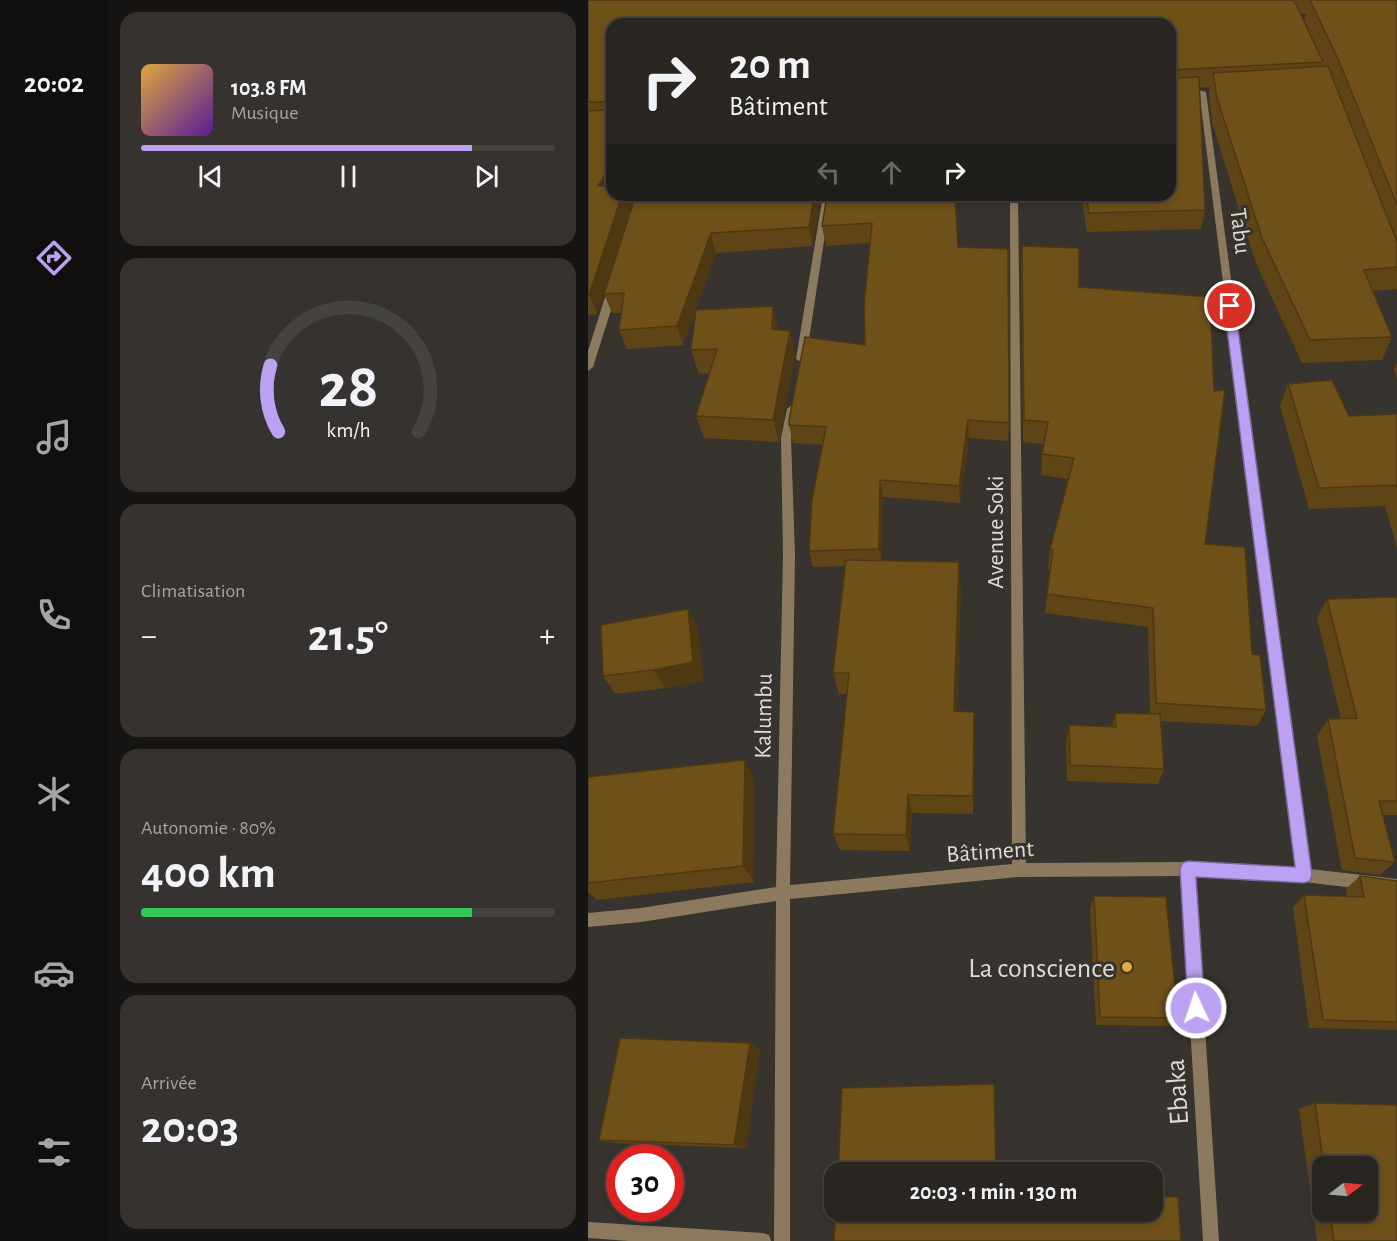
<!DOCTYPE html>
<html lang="fr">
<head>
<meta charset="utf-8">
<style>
  body { margin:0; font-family:"Alegreya Sans",sans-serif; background:#35322f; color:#f1f3f6; height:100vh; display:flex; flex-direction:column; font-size:22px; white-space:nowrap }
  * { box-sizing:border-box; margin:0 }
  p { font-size:20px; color:#a5a5a5 }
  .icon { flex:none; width:33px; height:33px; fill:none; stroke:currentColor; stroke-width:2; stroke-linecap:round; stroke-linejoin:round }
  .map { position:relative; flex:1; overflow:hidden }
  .sheet { display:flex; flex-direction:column; gap:12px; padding:12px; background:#171513; width:480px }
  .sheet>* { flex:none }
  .hud { position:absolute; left:18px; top:18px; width:570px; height:183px; border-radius:18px; box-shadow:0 3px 9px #0003,0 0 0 2px #454340; background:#292622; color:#f1f3f6; overflow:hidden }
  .needle { width:39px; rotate:74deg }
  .fabs { position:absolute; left:724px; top:1156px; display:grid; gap:12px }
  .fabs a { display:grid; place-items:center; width:66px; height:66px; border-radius:12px; background:#292622; box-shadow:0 3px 9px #0003,0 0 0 2px #454340; font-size:30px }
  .speed { position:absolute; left:18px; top:1144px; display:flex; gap:12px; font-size:30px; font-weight:700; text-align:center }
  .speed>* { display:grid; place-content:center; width:78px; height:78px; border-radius:50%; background:#292622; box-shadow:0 3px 9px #0003,0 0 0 2px #454340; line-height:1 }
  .speed .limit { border:9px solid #d22; background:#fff; color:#111 }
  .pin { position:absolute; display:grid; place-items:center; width:51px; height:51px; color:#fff; margin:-26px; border:3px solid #fff; border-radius:50%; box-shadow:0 2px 6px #0007 }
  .me { position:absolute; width:66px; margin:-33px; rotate:357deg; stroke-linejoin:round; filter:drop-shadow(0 0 4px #0008) }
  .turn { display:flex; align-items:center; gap:21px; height:126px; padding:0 24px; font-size:27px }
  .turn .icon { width:78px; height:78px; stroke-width:2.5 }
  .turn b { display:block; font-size:42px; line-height:51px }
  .lanes { display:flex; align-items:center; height:57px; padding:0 24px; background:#0003; justify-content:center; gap:30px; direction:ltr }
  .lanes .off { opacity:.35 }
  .big { font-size:45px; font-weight:700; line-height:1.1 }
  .sheet .card { flex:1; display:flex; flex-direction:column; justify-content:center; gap:9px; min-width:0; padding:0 21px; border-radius:18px; background:#35322f }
  .sheet .dial { align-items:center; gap:0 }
  .dial svg { height:156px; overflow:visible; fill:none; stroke:#454340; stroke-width:7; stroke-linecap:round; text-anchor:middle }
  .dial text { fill:#f1f3f6; stroke:none }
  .song { display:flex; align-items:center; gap:18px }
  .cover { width:72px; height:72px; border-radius:9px; background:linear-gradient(135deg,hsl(40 70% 55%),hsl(270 70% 35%)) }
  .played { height:6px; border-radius:3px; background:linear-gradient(90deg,#bca0f2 80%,#454340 80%) }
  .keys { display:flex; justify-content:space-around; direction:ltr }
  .heat { display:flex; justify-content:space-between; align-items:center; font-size:33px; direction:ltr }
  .charge { height:9px; border-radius:4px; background:linear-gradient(90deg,#34c759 80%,#454340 0) }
  .trip { position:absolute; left:236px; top:1162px; width:339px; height:60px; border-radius:18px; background:#292622; box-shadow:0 3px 9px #0003,0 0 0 2px #454340; font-weight:700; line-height:60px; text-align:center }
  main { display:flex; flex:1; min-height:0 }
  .tab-bar { display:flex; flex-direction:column; width:108px; justify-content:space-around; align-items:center; background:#100f0e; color:#a5a5a5 }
  .tab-bar .icon { width:42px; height:42px }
  .tab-bar .selected { color:#bca0f2 }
  .tab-bar b { font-size:27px; color:#f1f3f6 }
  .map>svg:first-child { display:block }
</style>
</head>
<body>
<main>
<nav class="tab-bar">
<b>20:02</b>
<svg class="icon selected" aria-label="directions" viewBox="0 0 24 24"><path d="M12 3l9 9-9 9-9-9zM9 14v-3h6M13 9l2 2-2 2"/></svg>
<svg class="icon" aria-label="music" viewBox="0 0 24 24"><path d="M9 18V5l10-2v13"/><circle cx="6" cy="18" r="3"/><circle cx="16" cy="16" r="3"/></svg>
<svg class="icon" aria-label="phone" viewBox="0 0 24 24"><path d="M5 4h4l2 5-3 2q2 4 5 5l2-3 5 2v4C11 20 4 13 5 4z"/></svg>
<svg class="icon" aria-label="climate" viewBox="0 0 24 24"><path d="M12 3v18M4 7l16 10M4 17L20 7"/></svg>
<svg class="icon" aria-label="car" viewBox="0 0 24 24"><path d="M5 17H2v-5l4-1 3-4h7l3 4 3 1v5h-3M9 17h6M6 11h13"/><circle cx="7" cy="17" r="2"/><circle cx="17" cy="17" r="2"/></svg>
<svg class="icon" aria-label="filters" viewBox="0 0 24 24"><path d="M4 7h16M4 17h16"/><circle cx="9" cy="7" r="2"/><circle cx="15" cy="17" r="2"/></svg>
</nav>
<section class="sheet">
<div class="card">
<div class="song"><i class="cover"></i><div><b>103.8 FM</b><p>Musique</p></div></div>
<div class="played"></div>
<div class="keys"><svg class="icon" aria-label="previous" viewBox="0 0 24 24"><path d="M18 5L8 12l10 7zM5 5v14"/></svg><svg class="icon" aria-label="pause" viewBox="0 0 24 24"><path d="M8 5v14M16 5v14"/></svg><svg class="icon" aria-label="next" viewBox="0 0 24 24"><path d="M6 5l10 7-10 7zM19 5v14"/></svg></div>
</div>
<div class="card dial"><svg viewBox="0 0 100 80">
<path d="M14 69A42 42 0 1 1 86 69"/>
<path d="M14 69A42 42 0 0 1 10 35" stroke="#bca0f2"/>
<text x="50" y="56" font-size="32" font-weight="700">28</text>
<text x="50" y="72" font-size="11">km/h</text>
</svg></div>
<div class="card"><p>Climatisation</p>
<div class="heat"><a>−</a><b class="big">21.5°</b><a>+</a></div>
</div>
<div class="card"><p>Autonomie · 80%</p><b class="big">400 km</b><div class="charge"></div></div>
<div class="card"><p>Arrivée</p><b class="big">20:03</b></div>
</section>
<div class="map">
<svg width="809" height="1241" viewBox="0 0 809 1241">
  <rect width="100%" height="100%" fill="#37332e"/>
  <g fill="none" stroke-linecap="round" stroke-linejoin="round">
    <path fill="#8c7a5e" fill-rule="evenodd" d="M 0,1222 L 175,1233 L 181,1235 L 183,1241 L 41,1241 L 0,1238 Z"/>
    <path fill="#8c7a5e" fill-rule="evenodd" d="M 611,90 L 618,92 L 722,869 L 809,879 L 809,893 L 716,882 L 607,876 L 631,1241 L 615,1241 L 593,876 L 431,877 L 202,899 L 202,1241 L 186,1241 L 188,901 L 53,922 L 0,927 L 0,913 L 53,908 L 188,887 L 195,555 L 193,438 L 199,409 L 204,405 L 209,409 L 203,438 L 207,555 L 202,885 L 424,864 L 422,195 L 430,195 L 438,863 L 600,862 L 708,868 Z
      M 235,195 L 243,195 L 218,359 L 213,362 L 208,359 Z
      M 25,285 L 30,288 L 5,367 L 0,371 L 0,351 L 20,288 Z"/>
  </g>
  <path fill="#5f4516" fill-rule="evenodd" d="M 0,0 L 809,0 L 809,289 L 784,291 L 804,337 L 794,360 L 714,363 L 667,261 L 624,122 L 621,96 L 622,87 L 611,88 L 617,210 L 613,229 L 499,232 L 493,195 L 582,195 L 582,24 L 24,24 L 9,314 L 0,315 ZM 713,14 L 718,14 L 716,21 Z
    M 48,195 L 233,195 L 224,246 L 128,253 L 95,345 L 39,349 L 31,330 L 33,313 L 24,313 L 16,294 Z
    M 239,195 L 370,247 L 421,423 L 420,441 L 381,438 L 372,503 L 295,497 L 294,561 L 373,586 L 369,711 L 387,732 L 385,814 L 324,813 L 322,851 L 252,850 L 245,834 L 259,694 L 251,694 L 245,673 L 257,566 L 225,567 L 221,551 L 235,445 L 205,443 L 201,425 L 277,345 L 282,243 L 238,246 L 234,226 Z
    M 434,246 L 491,287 L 617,544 L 664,654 L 678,710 L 669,726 L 573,721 L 576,769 L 570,784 L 479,781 L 478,742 L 481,725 L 524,727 L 527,713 L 562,714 L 560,627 L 457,613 L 462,570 L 460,569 L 462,549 L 480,479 L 453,475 L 454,454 L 456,444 L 435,442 L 433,269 Z
    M 191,330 L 207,354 L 191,442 L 116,438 L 108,416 L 121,373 L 111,374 L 103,350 Z
    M 809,363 L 809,379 L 806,369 Z
    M 700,384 L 761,416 L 809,414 L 809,548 L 797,506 L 721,509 L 692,406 Z
    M 809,597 L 809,815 L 795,815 L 807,862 L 792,875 L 754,870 L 729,736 L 740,719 L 753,719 L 729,618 L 739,599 Z
    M 100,609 L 110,629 L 115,681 L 77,688 L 28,694 L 15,676 Z
    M 0,777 L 167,780 L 166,882 L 9,900 L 0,892 Z
    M 772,876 L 809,881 L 809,1030 L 721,1028 L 705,907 L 716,895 L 759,896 L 758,889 Z
    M 506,896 L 590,1018 L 582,1026 L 508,1025 L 502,909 Z
    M 162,1043 L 172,1050 L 158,1148 L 28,1143 L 11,1140 Z
    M 727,1103 L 809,1105 L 809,1241 L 729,1241 L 711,1109 ZM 735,1167 L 780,1167 L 780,1212 L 735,1212 Z"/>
  <path fill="#4e3812" d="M 24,163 L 24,195 L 10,186 Z
    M 34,195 L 41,195 L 45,204 L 9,314 L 1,295 Z
    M 226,195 L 233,195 L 224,246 L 221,227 Z
    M 123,233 L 128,253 L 95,345 L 89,326 Z
    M 185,306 L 191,330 L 184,329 Z
    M 202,331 L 207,354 L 191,442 L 185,420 Z
    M 380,420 L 381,438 L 372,503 L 371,486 Z
    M 292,480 L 295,497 L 294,565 L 291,549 Z
    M 371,562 L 373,586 L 368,731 L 366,711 Z
    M 100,609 L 110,629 L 115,681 L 77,688 L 65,670 Z
    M 386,712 L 387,732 L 385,814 L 385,796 Z
    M 157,760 L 167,780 L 166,882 L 155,866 Z
    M 320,795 L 324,813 L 322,851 L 318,835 Z
    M 162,1043 L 172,1050 L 158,1148 L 146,1145 Z"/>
  <path fill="#6f5019" stroke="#4e3812" stroke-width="1.5" d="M 0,0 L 705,0 L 707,2 L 735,62 L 583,70 L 585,78 L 611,77 L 617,210 L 501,213 L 498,195 L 582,195 L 582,24 L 24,24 L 24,163 L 10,186 L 24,186 L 24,195 L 34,195 L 1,295 L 0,295 L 0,111 L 17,110 L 19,102 L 0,102 Z
    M 722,0 L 809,0 L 809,205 L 751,61 Z
    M 740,66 L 809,242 L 809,267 L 776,270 L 804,337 L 722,340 L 674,238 L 629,98 L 625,73 Z
    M 48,195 L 226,195 L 221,227 L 123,233 L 89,326 L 31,330 L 36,293 L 16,294 Z
    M 239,195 L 367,195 L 370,247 L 420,249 L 421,423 L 380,420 L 371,486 L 292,480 L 291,549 L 221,551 L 224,500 L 238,427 L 201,425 L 201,420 L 217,337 L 277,345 L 276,305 L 284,223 L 234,226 Z
    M 434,246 L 491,248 L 491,287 L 622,297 L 626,391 L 637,390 L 617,544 L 657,547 L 664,654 L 672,655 L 678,710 L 568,703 L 565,608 L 459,594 L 465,550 L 462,549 L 486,458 L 454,454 L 460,422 L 436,420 Z
    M 185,306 L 184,329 L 202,331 L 185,420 L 108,416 L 129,349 L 103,350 L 108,310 Z
    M 744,380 L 761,416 L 809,414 L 809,488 L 808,485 L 731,488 L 700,384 Z
    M 258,560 L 371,562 L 366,711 L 386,712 L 385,796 L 320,795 L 318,835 L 245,834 L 261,673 L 245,673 Z
    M 809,597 L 809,801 L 791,801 L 807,862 L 767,858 L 740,719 L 769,718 L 739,599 Z
    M 100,609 L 105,662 L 65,670 L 15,676 L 13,625 Z
    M 527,713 L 572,714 L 576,769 L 482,765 L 481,725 L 528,727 Z
    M 157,760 L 155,866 L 0,883 L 0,777 Z
    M 772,876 L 809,881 L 809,1022 L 735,1020 L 716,895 L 776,897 Z
    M 506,896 L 578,897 L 590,1018 L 512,1017 Z
    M 32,1038 L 162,1043 L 146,1145 L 11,1140 Z
    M 406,1084 L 408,1173 L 250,1173 L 254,1088 Z
    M 727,1103 L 809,1105 L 809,1241 L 746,1241 L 742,1212 L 780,1212 L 780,1167 L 736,1167 Z
    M 564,1196 L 590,1197 L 593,1241 L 246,1241 L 248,1212 L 564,1212 Z"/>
  <path fill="#bca0f2" stroke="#7a689d" stroke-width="1.5" d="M 642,302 L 647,306 L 724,875 L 722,881 L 716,883 L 608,877 L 617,1008 L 614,1015 L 608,1017 L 602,1015 L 600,1008 L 592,869 L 594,863 L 600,861 L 707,867 L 636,306 Z"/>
  <circle fill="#e9aa38" stroke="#37332e" stroke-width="2" cx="539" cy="967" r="6"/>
  <g text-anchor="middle" stroke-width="6" stroke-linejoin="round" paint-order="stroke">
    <g font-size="24" fill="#dedcd8" stroke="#37332e">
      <text transform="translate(653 231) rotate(83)" y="8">Tabu</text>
      <text transform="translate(407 532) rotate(-90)" y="8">Avenue Soki</text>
      <text transform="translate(175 716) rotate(-89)" y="8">Kalumbu</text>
      <text transform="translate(402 851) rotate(-4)" y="8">Bâtiment</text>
    </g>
    <g font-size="28" fill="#dedcd8" stroke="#37332e" text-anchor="end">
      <text x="527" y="977">La conscience</text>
    </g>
    <g font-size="28" fill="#dedcd8" stroke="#37332e">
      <text transform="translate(588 1092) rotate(-94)" y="10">Ebaka</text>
    </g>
  </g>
</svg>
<div class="fabs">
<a><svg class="needle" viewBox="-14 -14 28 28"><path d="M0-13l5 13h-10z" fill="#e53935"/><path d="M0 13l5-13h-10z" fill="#a5a5a5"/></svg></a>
</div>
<div class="speed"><div class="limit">30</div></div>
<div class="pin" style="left:642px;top:306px;background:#d93025"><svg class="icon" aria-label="arrive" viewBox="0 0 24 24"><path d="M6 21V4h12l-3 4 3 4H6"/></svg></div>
<svg class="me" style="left:608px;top:1008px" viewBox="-20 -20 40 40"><circle r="17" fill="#bca0f2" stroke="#fff" stroke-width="3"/><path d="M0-11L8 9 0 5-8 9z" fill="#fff"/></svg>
<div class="trip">20:03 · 1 min · 130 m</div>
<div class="hud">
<div class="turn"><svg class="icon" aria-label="right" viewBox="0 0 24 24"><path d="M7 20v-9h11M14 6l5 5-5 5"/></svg><div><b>20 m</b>Bâtiment</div></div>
<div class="lanes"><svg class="icon off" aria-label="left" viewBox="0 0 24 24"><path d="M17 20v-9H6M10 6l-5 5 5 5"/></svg><svg class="icon off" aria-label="ahead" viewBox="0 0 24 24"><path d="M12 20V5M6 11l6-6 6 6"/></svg><svg class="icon" aria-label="right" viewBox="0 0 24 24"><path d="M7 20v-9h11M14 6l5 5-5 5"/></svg></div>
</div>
</div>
</main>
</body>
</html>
